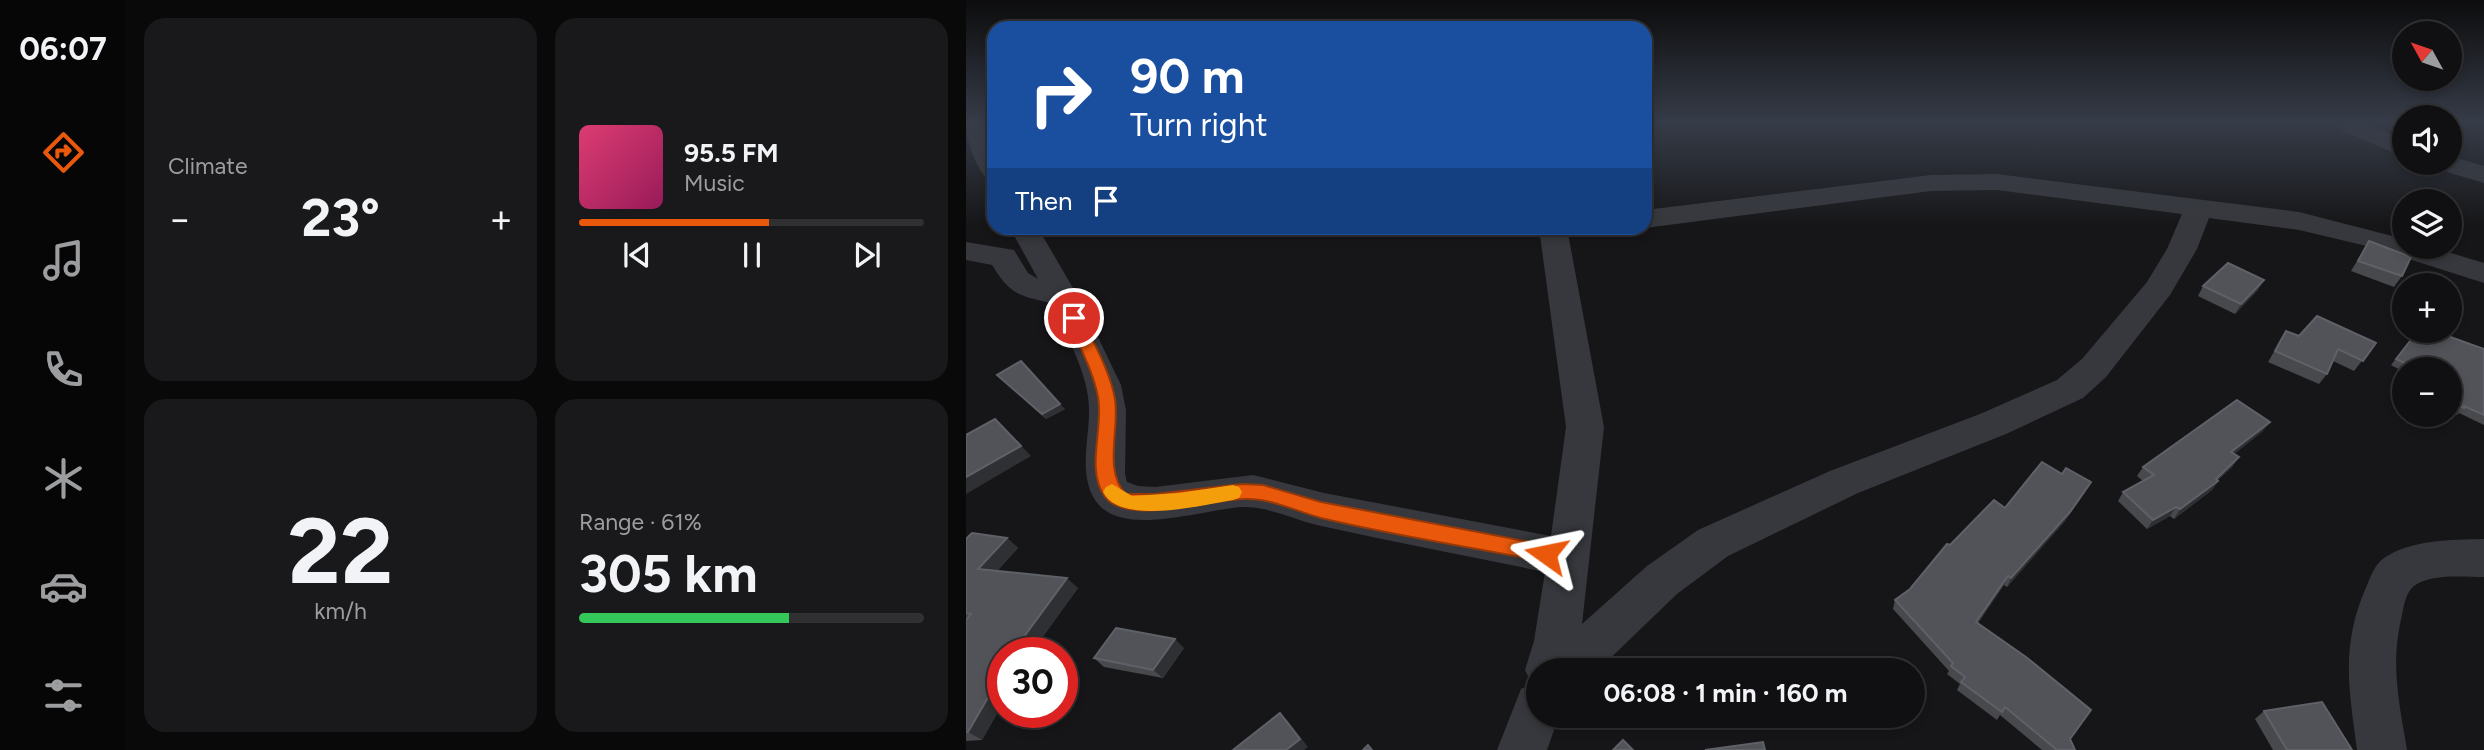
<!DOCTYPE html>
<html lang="en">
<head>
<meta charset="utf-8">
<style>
  body { margin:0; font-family:Figtree,sans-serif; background:#19191b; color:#f1f3f6; height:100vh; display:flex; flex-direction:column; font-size:26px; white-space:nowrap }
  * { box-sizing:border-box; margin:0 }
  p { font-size:23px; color:#9c9d9f }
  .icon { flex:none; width:38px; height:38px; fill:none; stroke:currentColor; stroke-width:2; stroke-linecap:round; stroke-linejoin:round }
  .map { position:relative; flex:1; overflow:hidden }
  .drawer { display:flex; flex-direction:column; gap:18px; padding:18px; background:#09090a; width:840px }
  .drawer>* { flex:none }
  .top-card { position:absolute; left:21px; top:21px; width:665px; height:214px; border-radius:21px; box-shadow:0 4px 10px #0003,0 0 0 2px #303032; background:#1a4fa0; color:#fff; overflow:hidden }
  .needle { width:46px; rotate:310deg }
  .controls { position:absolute; left:1426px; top:21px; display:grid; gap:14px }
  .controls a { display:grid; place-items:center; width:70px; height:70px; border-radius:50%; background:#101012; box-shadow:0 4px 10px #0003,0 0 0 2px #303032; font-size:35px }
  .speed { position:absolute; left:21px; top:637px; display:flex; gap:14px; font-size:35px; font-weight:700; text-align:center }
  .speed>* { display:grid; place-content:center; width:91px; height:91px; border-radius:50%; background:#101012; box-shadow:0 4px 10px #0003,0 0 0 2px #303032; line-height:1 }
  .speed .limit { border:10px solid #d22; background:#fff; color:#111 }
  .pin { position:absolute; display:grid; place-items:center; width:60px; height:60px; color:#fff; margin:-30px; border:4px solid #fff; border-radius:50%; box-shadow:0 2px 7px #0007 }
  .me { position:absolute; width:77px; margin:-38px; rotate:282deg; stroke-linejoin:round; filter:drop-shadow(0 0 5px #0008) }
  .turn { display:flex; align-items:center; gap:24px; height:147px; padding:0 28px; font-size:32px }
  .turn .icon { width:91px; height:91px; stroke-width:2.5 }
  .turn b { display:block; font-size:49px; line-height:60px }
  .then { display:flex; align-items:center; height:66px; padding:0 28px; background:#0003; gap:14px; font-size:26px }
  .big { font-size:52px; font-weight:700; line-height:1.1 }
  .drawer .card { flex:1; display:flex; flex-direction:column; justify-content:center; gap:10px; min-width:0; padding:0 24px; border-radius:21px; background:#19191b }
  .drawer .dial { align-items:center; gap:0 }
  .dial b { font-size:91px; line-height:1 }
  .song { display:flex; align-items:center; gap:21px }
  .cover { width:84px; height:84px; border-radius:10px; background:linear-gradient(135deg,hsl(340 70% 55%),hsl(330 70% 35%)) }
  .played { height:7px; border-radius:4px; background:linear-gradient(90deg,#ea580c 55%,#303032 55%) }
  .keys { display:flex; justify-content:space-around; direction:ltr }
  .heat { display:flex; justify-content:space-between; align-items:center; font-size:38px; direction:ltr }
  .charge { height:10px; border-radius:5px; background:linear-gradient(90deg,#34c759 61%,#303032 0) }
  .drawer .tiles { flex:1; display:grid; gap:18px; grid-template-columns:repeat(2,1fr) }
  .trip { position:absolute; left:560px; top:658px; width:399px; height:70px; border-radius:35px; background:#101012; box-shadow:0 4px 10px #0003,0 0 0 2px #303032; font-weight:700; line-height:70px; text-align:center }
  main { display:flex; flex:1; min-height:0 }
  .dock { display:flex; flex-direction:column; width:126px; justify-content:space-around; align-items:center; background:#060607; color:#9c9d9f }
  .dock .icon { width:49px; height:49px }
  .dock .on { color:#ea580c }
  .dock b { font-size:32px; color:#f1f3f6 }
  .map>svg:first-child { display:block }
</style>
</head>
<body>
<main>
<nav class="dock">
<b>06:07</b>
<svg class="icon on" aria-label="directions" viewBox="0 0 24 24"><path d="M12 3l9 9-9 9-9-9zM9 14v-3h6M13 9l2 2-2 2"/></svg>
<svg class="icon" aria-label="music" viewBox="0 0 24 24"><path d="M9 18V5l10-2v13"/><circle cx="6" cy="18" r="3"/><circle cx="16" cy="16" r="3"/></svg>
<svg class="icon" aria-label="phone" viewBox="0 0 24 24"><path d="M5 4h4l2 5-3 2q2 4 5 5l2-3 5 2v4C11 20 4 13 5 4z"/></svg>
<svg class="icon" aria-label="climate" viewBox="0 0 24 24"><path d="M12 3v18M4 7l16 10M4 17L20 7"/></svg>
<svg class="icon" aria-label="car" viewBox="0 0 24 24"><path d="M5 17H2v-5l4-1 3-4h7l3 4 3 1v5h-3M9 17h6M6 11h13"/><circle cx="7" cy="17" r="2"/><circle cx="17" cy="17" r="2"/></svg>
<svg class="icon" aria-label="filters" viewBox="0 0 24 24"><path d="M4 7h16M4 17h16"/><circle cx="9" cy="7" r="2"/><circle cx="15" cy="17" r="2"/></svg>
</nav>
<section class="drawer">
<div class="tiles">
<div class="card"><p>Climate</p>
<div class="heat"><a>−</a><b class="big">23°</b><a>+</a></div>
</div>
<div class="card">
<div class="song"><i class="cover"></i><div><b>95.5 FM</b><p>Music</p></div></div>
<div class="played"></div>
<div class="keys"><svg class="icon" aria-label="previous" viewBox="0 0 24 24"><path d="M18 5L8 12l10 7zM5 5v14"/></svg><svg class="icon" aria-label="pause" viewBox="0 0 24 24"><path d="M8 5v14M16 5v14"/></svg><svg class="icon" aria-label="next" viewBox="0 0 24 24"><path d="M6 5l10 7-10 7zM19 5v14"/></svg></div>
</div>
<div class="card dial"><b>22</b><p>km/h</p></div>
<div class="card"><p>Range · 61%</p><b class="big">305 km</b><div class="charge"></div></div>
</div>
</section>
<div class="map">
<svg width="1518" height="750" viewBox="0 0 1518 750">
  <rect width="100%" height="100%" fill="#161618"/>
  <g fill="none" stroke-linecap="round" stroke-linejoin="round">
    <path fill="#37383d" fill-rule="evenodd" d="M 0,121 L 16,121 L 28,144 L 28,179 L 19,177 C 7,160 0,141 0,121 Z
      M 1367,121 L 1395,121 L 1438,140 L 1438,157 L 1377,131 Z
      M 1484,156 L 1518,166 L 1518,183 L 1471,169 L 1467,163 L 1484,163 Z
      M 1031,174 L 1333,212 L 1438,239 L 1438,247 L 1465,247 L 1518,263 L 1518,283 L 1405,247 L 1333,230 L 1243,218 L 1231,249 L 1204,295 L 1140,377 L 1117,398 L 1040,434 L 892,493 L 762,556 L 711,594 L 632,670 L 572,670 L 572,716 L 593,716 L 581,750 L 531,750 L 555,689 L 566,684 L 559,670 L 568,641 L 579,572 C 506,557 433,543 360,527 C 333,522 306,507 278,507 C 241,508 162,537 133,505 C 111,480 123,441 123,412 C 124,375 100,335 84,303 C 51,295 44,294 26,265 L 0,260 L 0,242 L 48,250 L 62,273 L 72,279 L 44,228 L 72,228 L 114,300 L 155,385 L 160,410 L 159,474 L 161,482 L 172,486 L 189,487 L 287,475 L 358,493 L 585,536 L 600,427 L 573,228 L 601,228 L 638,427 L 616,624 L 681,566 L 732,530 L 864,471 L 1014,414 L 1091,380 L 1116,359 L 1181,282 L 1201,249 L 1216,214 L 1031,190 L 965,191 L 679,228 L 679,210 L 965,175 Z
      M 1518,539 L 1518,577 C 1498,577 1465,573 1448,586 C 1440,592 1438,605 1436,615 C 1424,665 1433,701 1441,750 L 1391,750 C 1383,688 1374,646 1401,585 C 1405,576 1409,564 1418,558 C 1446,539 1486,540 1518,539 Z"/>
  </g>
  <path fill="#47494d" d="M 1403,241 L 1436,276 L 1428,287 L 1385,271 Z
    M 1237,286 L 1292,290 L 1269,314 L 1232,296 Z
    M 1320,331 L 1333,336 L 1410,343 L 1388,371 L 1367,361 L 1361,374 L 1353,384 L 1302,362 Z
    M 1458,331 L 1518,349 L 1518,425 L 1493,413 L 1491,415 L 1484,412 L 1484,369 L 1438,369 L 1438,372 L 1425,365 L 1448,336 L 1453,338 Z
    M 31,375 L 99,409 L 80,419 Z
    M 1297,431 L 1268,454 L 1273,457 L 1266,467 L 1252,480 L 1252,481 L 1246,490 L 1208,519 L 1204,516 L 1181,529 L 1152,501 L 1157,492 L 1177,481 L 1171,476 L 1177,467 Z
    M 1120,491 L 1099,521 L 1041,587 L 1038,585 L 1012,623 L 1104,739 L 1109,750 L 1076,750 L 1034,715 L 1031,720 L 991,690 L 994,684 L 981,674 L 983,671 L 927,609 L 929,600 L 944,589 L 984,545 L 1039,508 Z
    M 41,538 L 52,548 L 31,571 L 112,588 L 65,653 L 37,653 L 37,703 L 16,740 L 0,741 L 0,539 Z
    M 218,648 L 197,678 L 138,667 L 128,658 Z
    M 1298,711 L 1386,750 L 1307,750 L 1289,719 Z
    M 812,716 L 843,716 L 813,720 Z"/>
  <path fill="#2f3033" d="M 1298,280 L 1292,290 L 1269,314 L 1275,304 Z
    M 94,404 L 99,409 L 80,419 L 76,414 Z
    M 29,419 L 65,456 L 0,494 L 0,477 Z
    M 1304,422 L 1297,431 L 1258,462 L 1265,452 Z
    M 1273,457 L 1266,467 L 1246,485 L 1252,481 L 1246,490 L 1208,519 L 1214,509 L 1250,479 Z
    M 1125,482 L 1120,491 L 1099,521 L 1041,587 L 1045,578 Z
    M 1210,507 L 1204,516 L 1181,529 L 1187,520 Z
    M 41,538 L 52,548 L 24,579 L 12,569 Z
    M 1042,576 L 1038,585 L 1006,630 L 1010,622 Z
    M 101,578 L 112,588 L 65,653 L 46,653 Z
    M 209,639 L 218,648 L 197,678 L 187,670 Z
    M 37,665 L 37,703 L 16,740 L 2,732 L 24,683 Z
    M 314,713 L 322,721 L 342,747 L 338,750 L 320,750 Z"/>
  <path fill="#525359" stroke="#5f6168" stroke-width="2" d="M 1403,241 L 1445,257 L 1436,276 L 1392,261 Z
    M 1262,263 L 1298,280 L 1275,304 L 1237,286 Z
    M 1351,316 L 1410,343 L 1397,361 L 1372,349 L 1361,374 L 1309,351 L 1320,331 L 1333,336 Z
    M 1459,331 L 1468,331 L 1518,349 L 1518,415 L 1498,406 L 1498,408 L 1484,403 L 1484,369 L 1452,369 L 1430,359 L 1448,336 L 1455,339 Z
    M 55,361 L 94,404 L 76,414 L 31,375 Z
    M 1271,400 L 1304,422 L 1265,452 L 1273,457 L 1250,479 L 1252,481 L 1214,509 L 1210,507 L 1187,520 L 1157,492 L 1188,475 L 1177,467 Z
    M 29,419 L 55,446 L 0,477 L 0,435 Z
    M 1076,462 L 1096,474 L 1100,468 L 1125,482 L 1104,512 L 1045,578 L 1042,576 L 1010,622 L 1060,657 L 1125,710 L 1104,739 L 1109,750 L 1091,750 L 1039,707 L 1036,712 L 995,682 L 999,677 L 985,666 L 987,663 L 929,600 L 944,589 L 981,544 L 984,545 L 1028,500 L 1039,508 Z
    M 6,533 L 41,538 L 12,569 L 101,578 L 46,653 L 37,653 L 37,665 L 24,683 L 31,682 L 2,732 L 0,732 L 0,620 L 5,614 L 0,613 L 0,539 Z
    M 150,628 L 209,639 L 187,670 L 128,658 Z
    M 874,662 L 875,670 L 811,670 Z
    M 1356,702 L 1386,750 L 1321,750 L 1298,711 Z
    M 314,713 L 334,739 L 320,750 L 267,750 Z
    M 657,740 L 667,750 L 647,750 Z
    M 797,742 L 799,750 L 739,750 Z
    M 402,745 L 406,750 L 397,750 Z"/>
  <linearGradient id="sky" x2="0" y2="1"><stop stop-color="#0c0c0d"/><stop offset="0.54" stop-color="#363c48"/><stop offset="1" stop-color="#363c48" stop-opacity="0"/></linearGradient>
  <rect width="1518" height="226" fill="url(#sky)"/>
  <path fill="#ea580c" stroke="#983908" stroke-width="2" d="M 108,313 L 116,318 C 128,344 144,371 149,399 C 154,429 137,471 160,494 L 189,494 L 276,484 L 297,485 L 355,502 L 580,545 L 586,548 L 589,554 L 586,559 L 580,562 C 505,547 429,536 355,518 C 329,511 305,498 278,499 C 245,499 161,526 139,497 C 119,469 138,428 132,397 C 127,370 112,344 101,318 Z"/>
  <path fill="#f59e0b" d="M 146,484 L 166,496 L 213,493 L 267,485 L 273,487 L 276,492 L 273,498 L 267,500 C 236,505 154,526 137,492 L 140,487 Z"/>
</svg>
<div class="controls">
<a><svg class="needle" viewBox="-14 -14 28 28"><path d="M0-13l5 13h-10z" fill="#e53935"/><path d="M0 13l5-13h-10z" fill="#9c9d9f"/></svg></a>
<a><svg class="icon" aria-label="sound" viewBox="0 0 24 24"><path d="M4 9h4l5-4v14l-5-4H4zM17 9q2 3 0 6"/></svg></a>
<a><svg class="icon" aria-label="layers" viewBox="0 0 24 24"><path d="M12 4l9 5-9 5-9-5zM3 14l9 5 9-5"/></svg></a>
<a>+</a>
<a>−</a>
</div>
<div class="speed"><div class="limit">30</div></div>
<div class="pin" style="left:108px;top:318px;background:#d93025"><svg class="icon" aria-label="arrive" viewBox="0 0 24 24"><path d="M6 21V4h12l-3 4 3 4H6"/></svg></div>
<svg class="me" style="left:580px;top:554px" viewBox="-20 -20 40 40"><path d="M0-17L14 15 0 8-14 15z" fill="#ea580c" stroke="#fff" stroke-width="4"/></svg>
<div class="trip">06:08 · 1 min · 160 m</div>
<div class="top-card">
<div class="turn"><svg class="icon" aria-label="right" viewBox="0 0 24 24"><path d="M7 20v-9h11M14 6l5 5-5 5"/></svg><div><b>90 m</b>Turn right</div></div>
<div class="then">Then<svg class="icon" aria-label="arrive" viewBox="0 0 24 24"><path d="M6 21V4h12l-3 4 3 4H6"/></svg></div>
</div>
</div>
</main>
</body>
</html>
